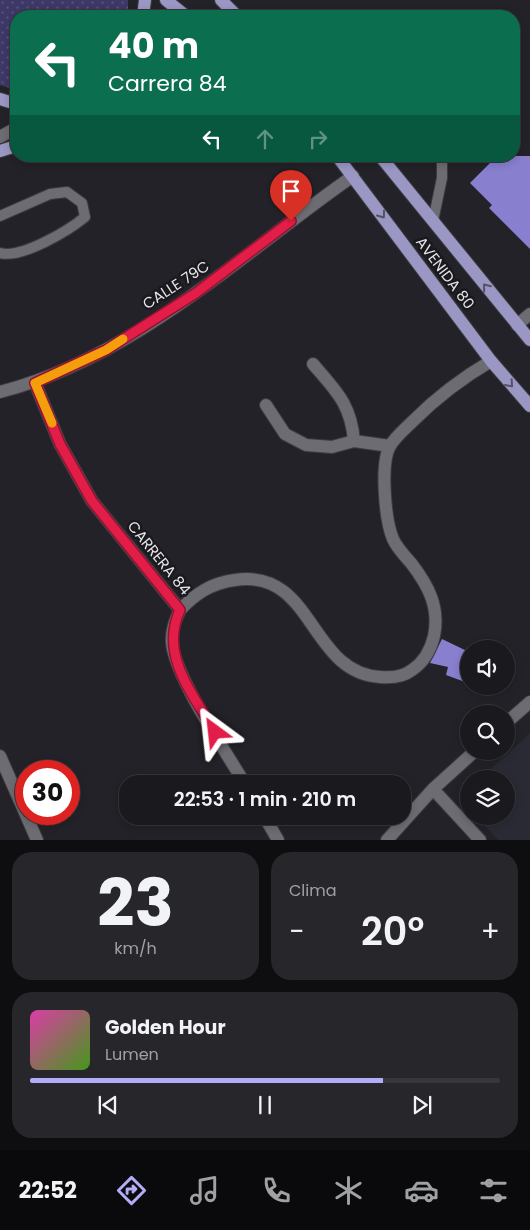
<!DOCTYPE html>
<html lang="es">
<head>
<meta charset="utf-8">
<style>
  body { margin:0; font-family:Poppins,sans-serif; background:#27272b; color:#f1f3f6; height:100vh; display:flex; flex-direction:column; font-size:19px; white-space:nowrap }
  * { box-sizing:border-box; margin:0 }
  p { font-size:16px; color:#9fa1a4 }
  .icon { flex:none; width:28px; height:28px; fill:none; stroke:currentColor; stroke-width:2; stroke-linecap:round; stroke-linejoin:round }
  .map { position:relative; height:840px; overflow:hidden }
  .side { display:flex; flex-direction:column; gap:12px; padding:12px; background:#0e0e10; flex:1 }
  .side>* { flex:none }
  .banner { position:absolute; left:10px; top:10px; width:510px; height:152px; border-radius:20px; box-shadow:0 2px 8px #0003,0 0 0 1px #38383c; background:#0b6e4f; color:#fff; overflow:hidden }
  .buttons { position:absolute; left:460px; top:640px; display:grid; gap:10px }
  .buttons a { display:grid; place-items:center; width:55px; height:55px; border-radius:50%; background:#1a1a1e; box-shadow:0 2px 8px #0003,0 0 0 1px #38383c; font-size:25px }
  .speed { position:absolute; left:15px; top:760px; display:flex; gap:10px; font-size:25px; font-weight:700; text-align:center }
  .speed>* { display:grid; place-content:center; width:65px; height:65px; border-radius:50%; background:#1a1a1e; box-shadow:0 2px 8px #0003,0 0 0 1px #38383c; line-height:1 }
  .speed .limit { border:8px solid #d22; background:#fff; color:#111 }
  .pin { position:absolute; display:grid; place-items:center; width:42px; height:42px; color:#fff; margin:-51px -21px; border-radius:50% 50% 50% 0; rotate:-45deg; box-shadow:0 0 5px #0007 }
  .pin .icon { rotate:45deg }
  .me { position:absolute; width:55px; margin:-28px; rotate:330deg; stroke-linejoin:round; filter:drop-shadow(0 0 4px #0008) }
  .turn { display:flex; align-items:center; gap:18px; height:105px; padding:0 15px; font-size:22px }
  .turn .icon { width:65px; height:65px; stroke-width:2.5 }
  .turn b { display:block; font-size:35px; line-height:42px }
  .lanes { display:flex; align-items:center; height:48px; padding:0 15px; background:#0003; justify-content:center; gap:25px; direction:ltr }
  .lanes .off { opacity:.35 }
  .big { font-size:38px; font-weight:600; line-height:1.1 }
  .side .widget { flex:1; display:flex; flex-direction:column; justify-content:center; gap:8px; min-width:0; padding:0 18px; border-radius:20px; background:#27272b }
  .side .dial { align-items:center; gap:0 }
  .dial b { font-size:65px; line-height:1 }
  .song { display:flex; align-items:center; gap:15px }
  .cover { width:60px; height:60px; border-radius:8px; background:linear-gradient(135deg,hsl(320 70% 55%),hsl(100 70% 35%)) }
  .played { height:5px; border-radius:2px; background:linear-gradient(90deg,#b3acf9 75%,#38383c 75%) }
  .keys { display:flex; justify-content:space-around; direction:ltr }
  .heat { display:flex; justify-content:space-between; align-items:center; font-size:28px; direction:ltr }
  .side .tiles { flex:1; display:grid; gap:12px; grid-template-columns:1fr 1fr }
  .widget:last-child { grid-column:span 2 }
  .trip { position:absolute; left:119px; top:775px; width:292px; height:50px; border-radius:20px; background:#1a1a1e; box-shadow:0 2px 8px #0003,0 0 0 1px #38383c; font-weight:600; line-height:50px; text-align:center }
  .dock { display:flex; height:80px; justify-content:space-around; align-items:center; background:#0a0a0c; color:#9fa1a4 }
  .dock .icon { width:35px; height:35px }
  .dock .on { color:#b3acf9 }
  .dock b { font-size:22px; color:#f1f3f6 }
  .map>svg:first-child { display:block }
</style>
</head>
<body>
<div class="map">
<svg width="530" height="840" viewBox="0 0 530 840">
  <defs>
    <pattern id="grass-dots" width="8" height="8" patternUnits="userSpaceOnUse" patternTransform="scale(1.25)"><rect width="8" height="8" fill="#3e3867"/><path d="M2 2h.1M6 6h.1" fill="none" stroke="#5a557d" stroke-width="1.8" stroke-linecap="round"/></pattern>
  </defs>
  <rect width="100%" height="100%" fill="#232228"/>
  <path fill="#2a2a35" d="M 530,733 L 530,840 L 498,840 L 476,816 L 506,816 L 506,779 L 480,779 Z"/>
  <path fill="url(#grass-dots)" d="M 0,0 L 128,0 L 128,16 L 16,16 L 16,90 L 0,85 Z"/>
  <path fill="#887fcf" d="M 497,156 L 530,156 L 530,249 L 489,208 L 492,205 L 470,183 Z
    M 442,639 L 469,652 L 469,669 L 465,682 L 446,675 L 448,667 L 430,663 Z"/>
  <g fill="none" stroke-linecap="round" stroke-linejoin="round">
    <g stroke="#3c3c40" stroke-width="12">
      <path id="service" d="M 0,216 L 50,194 L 67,192 L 82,203 L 85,217 C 68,231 21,259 0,253
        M 433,221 L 442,178 L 442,156"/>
    </g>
    <g stroke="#3c3c40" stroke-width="14">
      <path id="minor" d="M 517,325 L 530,314
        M 313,364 C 336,391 351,404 354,441
        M 35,383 L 60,444 L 92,501 L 180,610 C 175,621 171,631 172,643 C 175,677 226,752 245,784
        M 0,392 C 136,357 241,254 353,176
        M 266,405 L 285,434 L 306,445 L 332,447 L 354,441 L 390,446
        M 180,610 C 196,593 212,583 235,580 C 314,568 309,673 380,677 C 391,678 403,677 412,670 C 424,662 431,649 434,636 C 440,607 428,585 411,563 C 404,555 397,548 393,539 C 385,520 380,463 390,446 C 396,436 405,429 413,421 C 437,397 462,378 491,361
        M 506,723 L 530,702
        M 0,756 L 37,840
        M 433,789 L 480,840
        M 264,816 L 278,840
        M 387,840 L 433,789 L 475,751"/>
    </g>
    <g stroke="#3c3c40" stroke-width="14">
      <path id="tertiary" d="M 0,137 L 16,128"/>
    </g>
    <g stroke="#3c3c40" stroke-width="14">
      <path id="primary" d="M 166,0 L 186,16
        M 221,0 L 237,16
        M 143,16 L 145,0
        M 0,99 L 16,104
        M 0,151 L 16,146
        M 337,156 L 491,361 L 530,406
        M 380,156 L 530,340"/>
    </g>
    <use href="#service" stroke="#6c6c72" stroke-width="10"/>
    <use href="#minor" stroke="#6c6c72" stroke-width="12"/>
    <use href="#tertiary" stroke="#6c6c72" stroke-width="12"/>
    <use href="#primary" stroke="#9a97c4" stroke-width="12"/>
  </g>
  <defs><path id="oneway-chevron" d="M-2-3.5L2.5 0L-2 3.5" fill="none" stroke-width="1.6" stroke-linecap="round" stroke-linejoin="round" transform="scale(1.25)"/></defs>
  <g stroke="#535269">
    <use href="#oneway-chevron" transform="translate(382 215) rotate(54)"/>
    <use href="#oneway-chevron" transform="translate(486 287) rotate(-129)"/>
    <use href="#oneway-chevron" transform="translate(510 384) rotate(49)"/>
  </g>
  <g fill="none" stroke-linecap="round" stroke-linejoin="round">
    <g stroke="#92132f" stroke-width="12">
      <path id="route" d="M 215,732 C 193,694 159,655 180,610 L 92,501 L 60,444 L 35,383 L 106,350 L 196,293 L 291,221"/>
    </g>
    <use href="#route" stroke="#e11d48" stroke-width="9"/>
    <path stroke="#f59e0b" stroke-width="9" d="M 52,423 L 35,383 L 106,350 L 123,339"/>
  </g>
  <g text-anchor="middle" stroke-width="5" stroke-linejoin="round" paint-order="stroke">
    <g font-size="15" fill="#e6e6ea" stroke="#19191e">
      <text transform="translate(445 273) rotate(53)" y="5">AVENIDA 80</text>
      <text transform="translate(176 285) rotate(-33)" y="5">CALLE 79C</text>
      <text transform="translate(159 558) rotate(51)" y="5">CARRERA 84</text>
    </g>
  </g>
</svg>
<div class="buttons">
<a><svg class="icon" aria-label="sound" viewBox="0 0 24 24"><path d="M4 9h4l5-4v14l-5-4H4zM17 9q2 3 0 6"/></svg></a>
<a><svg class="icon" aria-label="search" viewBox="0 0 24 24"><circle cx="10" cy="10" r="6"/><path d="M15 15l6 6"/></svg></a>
<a><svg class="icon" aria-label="layers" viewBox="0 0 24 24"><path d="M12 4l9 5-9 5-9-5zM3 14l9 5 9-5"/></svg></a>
</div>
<div class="speed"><div class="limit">30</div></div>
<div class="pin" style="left:291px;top:221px;background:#d93025"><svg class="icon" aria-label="arrive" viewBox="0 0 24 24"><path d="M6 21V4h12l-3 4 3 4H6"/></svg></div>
<svg class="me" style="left:215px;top:732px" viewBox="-20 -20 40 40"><path d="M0-17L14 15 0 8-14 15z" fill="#e11d48" stroke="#fff" stroke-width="4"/></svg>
<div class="trip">22:53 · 1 min · 210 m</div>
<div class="banner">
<div class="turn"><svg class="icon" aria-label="left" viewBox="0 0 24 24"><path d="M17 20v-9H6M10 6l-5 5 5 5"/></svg><div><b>40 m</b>Carrera 84</div></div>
<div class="lanes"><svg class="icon" aria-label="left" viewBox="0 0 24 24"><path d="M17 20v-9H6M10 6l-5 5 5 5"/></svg><svg class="icon off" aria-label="ahead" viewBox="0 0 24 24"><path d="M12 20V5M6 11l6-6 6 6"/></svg><svg class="icon off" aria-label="right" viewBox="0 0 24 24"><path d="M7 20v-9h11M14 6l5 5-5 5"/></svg></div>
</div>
</div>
<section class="side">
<div class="tiles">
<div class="widget dial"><b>23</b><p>km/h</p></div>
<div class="widget"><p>Clima</p>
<div class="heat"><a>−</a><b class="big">20°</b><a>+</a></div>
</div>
<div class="widget">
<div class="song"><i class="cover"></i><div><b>Golden Hour</b><p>Lumen</p></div></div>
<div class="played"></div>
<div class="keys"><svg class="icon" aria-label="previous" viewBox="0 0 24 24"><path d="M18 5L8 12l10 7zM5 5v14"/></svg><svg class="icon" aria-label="pause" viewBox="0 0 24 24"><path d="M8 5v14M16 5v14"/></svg><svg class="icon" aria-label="next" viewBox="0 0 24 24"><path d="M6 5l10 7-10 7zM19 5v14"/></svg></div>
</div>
</div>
</section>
<nav class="dock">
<b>22:52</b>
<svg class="icon on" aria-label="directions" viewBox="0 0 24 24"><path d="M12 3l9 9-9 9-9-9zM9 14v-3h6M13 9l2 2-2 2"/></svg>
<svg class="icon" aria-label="music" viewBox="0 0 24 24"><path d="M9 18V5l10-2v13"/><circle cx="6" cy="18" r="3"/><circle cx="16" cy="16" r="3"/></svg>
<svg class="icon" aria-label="phone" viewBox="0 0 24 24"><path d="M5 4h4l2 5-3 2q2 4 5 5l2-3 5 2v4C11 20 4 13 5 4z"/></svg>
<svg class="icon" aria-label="climate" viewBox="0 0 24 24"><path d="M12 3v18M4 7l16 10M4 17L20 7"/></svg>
<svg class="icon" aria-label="car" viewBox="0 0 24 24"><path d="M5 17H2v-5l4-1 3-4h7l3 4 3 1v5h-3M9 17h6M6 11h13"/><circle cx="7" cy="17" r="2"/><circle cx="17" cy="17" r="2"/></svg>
<svg class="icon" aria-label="filters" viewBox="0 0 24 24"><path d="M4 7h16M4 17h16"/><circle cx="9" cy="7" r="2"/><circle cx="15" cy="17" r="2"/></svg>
</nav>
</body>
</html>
